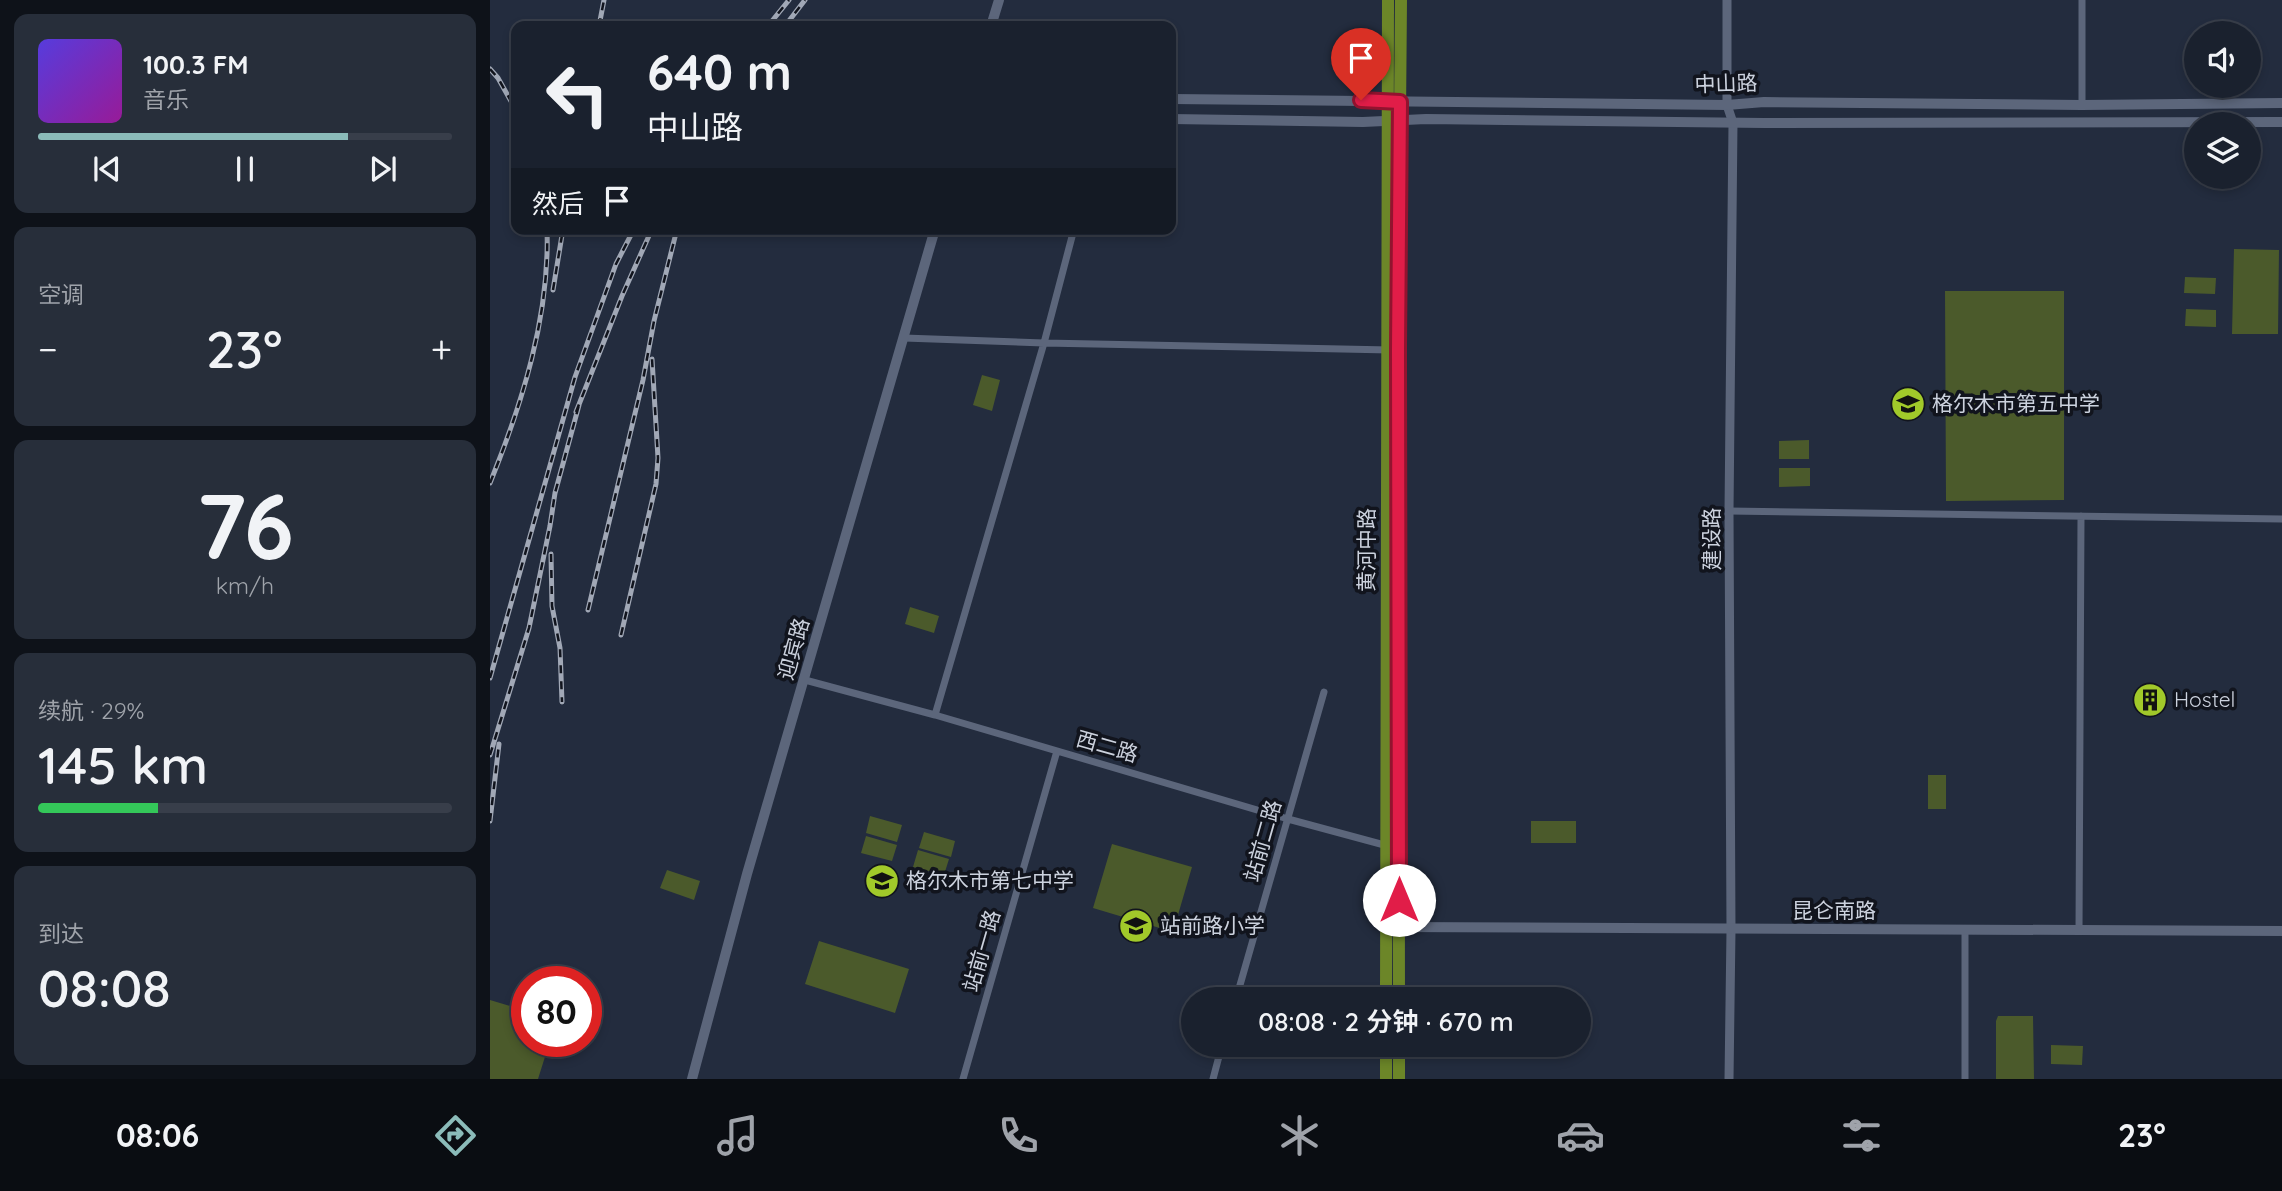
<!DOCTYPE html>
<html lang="zh">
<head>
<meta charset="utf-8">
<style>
  body { margin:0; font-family:Quicksand,"Noto Sans SC",sans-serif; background:#272e3a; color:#f1f3f6; height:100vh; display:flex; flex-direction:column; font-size:26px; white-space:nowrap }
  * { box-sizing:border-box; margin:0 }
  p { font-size:23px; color:#9fa3aa }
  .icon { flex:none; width:38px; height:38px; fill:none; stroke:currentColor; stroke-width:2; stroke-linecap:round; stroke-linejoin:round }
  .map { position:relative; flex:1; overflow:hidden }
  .sheet { display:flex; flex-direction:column; gap:14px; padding:14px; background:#0e1219; width:490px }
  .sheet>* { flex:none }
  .banner { position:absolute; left:21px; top:21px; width:665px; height:214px; border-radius:14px; box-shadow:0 4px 10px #0003,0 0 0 2px #383e4a; background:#1a212e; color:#f1f3f6; overflow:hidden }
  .tools { position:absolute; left:1694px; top:21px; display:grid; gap:14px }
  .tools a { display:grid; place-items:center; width:77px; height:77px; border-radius:50%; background:#1a212e; box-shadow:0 4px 10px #0003,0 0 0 2px #383e4a; font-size:35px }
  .speed { position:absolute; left:21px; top:966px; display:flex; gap:14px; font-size:35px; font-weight:700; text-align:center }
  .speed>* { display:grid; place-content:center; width:91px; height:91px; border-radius:50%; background:#1a212e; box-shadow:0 4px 10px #0003,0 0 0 2px #383e4a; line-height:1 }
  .speed .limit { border:10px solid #d22; background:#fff; color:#111 }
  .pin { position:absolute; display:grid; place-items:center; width:60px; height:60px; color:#fff; margin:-72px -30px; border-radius:50% 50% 50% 0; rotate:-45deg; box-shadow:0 0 7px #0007 }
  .pin .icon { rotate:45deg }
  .me { position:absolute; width:77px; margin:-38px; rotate:0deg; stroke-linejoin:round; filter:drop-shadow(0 0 5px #0008) }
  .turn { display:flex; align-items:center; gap:24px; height:147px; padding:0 21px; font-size:32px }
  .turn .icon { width:91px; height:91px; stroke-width:2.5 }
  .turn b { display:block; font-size:49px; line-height:60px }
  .then { display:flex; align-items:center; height:66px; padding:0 21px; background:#0003; gap:14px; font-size:26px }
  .big { font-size:52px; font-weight:600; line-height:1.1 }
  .sheet .card { flex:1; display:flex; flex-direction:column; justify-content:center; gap:10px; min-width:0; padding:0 24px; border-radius:14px; background:#272e3a }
  .sheet .dial { align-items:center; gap:0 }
  .dial b { font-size:91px; line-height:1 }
  .song { display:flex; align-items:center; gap:21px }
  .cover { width:84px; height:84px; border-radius:10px; background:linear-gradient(135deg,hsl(250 70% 55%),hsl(300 70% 35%)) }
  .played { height:7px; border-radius:4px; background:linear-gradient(90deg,#8bbbb9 75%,#383e4a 75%) }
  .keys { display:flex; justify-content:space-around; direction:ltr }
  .heat { display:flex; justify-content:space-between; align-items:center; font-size:38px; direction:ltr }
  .charge { height:10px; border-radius:5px; background:linear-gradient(90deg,#34c759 29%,#383e4a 0) }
  .trip { position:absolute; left:691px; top:987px; width:410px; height:70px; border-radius:35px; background:#1a212e; box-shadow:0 4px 10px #0003,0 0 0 2px #383e4a; font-weight:600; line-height:70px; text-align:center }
  .dock { display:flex; height:112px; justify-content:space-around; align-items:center; background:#0a0d12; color:#9fa3aa }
  .dock .icon { width:49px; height:49px }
  .dock .on { color:#8bbbb9 }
  .dock b { font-size:32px; color:#f1f3f6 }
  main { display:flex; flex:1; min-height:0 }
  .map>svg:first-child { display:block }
</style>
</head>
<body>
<main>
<section class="sheet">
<div class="card">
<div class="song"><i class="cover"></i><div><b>100.3 FM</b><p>音乐</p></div></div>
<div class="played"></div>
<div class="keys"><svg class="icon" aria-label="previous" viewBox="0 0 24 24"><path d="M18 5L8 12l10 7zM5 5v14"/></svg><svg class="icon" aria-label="pause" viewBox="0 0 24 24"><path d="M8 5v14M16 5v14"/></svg><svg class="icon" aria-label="next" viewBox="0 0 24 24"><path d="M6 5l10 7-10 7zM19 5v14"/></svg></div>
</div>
<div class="card"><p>空调</p>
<div class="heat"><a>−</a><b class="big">23°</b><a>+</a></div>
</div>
<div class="card dial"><b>76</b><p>km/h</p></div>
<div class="card"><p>续航 · 29%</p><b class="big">145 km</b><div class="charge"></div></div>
<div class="card"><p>到达</p><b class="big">08:08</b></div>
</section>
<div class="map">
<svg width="1792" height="1079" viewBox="0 0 1792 1079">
  <rect width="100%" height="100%" fill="#232c3e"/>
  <path fill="#4b5a2b" d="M 1744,249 L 1789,250 L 1788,334 L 1742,334 Z
    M 1695,277 L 1726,278 L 1725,294 L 1694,293 Z
    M 1455,291 L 1574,291 L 1574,500 L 1456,501 Z
    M 1696,309 L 1726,310 L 1726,327 L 1695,326 Z
    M 492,375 L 510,380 L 502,411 L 483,405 Z
    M 1319,440 L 1319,459 L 1289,459 L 1289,441 Z
    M 1289,468 L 1320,468 L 1320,486 L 1289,487 Z
    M 420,607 L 449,616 L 444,633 L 415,624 Z
    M 1438,775 L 1456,775 L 1456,809 L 1438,809 Z
    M 380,816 L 412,825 L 407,842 L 376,833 Z
    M 1041,821 L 1086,821 L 1086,843 L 1041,843 Z
    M 434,832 L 465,841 L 461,857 L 429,848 Z
    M 376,836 L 407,845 L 402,861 L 371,853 Z
    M 622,844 L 702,867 L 683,932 L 603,908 Z
    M 428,850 L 459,859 L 454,875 L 423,867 Z
    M 177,870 L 210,881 L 204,900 L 170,888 Z
    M 329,941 L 419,969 L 405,1013 L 315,984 Z
    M 0,1000 L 37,1011 L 37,1041 L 60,1041 L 48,1079 L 0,1079 Z
    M 1508,1016 L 1543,1016 L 1544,1079 L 1506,1079 L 1506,1021 Z
    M 1561,1045 L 1593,1046 L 1592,1065 L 1561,1064 Z"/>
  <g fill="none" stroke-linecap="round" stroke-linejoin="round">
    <path stroke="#5c667b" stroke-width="7" d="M 1592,105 L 1592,0
      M 414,338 L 554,343 L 900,350
      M 1239,511 L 1792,519
      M 315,680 L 445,715 L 798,819 L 898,846
      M 445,715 L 554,343 L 584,229
      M 1475,930 L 1475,1079
      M 1589,931 L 1591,516
      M 746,999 L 834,692
      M 473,1079 L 567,751
      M 723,1079 L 732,1045"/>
    <path stroke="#5c667b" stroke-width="9" d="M 1237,0 L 1237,105 L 1243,123 L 1239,511 L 1241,930 L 1239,1079"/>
    <path stroke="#5c667b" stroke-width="10" d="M 501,26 L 509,0
      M 681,99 L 1237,105 L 1274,102 L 1592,105 L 1792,103
      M 681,119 L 873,122 L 936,119 L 1274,123 L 1792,122
      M 904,927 L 1792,931
      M 202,1079 L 257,874 L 445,229"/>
    <path stroke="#6c8628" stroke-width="12" d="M 896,999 L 898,0
      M 909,999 L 908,350 L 911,0
      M 896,1079 L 896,1045
      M 909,1079 L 909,1045"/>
    <g stroke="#a1a8b6" stroke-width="5">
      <path id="rail" d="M 109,26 L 114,0
        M 278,26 L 299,0
        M 295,26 L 315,0
        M 0,69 L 8,78 L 26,110
        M 63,290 L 73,229
        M 86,412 L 132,296 L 162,229
        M 0,483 C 32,404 60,316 57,229
        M 61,554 L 62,606 L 70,648 L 72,702
        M 98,610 L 153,380 L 164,321 L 187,229
        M 131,635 L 166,484 L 168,458 L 162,359
        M 0,678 L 85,377 L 126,264 L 144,229
        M 0,755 L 39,628 L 60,526 L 65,493 L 89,405
        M 0,821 L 9,744"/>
    </g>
    <use href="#rail" stroke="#11141d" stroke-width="2.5" stroke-dasharray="8" stroke-linecap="butt"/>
  </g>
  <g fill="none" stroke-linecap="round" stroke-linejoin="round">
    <g stroke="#92132f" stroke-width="18">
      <path id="route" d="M 871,100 L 910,102 L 908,350 L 909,900"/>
    </g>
    <use href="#route" stroke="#e11d48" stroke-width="12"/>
  </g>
  <defs>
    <g id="school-disc" transform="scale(1.75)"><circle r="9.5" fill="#a1c92a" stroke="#11141d"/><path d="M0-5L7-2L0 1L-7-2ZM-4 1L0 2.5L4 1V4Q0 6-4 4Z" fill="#111"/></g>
    <g id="building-disc" transform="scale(1.75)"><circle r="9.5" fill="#a1c92a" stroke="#11141d"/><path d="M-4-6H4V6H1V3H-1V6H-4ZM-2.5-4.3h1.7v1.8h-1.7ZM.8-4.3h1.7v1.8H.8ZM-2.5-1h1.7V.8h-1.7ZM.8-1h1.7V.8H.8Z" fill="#111"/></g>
  </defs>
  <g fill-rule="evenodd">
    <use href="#school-disc" x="1418" y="404"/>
    <use href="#building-disc" x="1660" y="700"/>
    <use href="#school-disc" x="392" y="881"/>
    <use href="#school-disc" x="646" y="926"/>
  </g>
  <g text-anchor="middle" stroke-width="7" stroke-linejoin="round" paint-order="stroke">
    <g font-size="21" fill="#ccd2de" stroke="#11141d">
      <text transform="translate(1236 84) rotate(-2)" y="7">中山路</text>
      <text transform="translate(1222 539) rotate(-90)" y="7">建设路</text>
      <text transform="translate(877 550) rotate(-90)" y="7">黄河中路</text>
      <text transform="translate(304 649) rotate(-74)" y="7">迎宾路</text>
      <text transform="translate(617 747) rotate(16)" y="7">西二路</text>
      <text transform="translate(773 841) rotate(-74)" y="7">站前二路</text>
      <text x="1344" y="918">昆仑南路</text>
      <text transform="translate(492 951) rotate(-74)" y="7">站前一路</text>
    </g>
    <g font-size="21" fill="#ccd2de" stroke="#11141d" text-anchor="start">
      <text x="1442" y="411">格尔木市第五中学</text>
      <text x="1684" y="707">Hostel</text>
      <text x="416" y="888">格尔木市第七中学</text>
      <text x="670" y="933">站前路小学</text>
    </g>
  </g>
</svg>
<div class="tools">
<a><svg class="icon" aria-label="sound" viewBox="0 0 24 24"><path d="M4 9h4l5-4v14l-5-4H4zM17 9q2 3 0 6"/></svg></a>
<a><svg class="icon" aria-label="layers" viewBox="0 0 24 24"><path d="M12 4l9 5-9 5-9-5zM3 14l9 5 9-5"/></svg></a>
</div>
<div class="speed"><div class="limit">80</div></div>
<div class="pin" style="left:871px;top:100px;background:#d93025"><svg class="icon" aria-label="arrive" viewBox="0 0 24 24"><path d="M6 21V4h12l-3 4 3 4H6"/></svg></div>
<svg class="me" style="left:909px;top:900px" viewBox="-20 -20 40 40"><circle r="19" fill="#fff"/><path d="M0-13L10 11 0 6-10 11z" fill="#e11d48"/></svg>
<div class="trip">08:08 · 2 分钟 · 670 m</div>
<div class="banner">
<div class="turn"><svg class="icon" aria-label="left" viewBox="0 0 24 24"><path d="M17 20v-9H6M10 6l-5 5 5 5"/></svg><div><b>640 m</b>中山路</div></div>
<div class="then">然后<svg class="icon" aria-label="arrive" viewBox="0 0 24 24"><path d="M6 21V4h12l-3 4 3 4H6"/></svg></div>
</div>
</div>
</main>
<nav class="dock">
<b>08:06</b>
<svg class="icon on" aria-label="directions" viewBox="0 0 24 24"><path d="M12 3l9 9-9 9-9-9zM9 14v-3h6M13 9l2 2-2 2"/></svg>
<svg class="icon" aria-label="music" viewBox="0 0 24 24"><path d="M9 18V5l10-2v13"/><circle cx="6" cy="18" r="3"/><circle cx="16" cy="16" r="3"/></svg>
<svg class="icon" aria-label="phone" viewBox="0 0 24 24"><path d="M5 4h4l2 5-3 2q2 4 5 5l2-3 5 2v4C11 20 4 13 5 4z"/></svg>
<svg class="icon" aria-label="climate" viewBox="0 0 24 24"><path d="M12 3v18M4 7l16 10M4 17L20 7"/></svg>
<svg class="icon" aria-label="car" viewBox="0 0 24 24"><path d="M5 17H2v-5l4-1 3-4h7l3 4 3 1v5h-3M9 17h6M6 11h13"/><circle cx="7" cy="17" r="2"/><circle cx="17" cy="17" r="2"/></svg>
<svg class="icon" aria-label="filters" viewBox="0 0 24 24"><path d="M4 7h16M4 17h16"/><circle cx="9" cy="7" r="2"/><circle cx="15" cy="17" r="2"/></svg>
<b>23°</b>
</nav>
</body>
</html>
